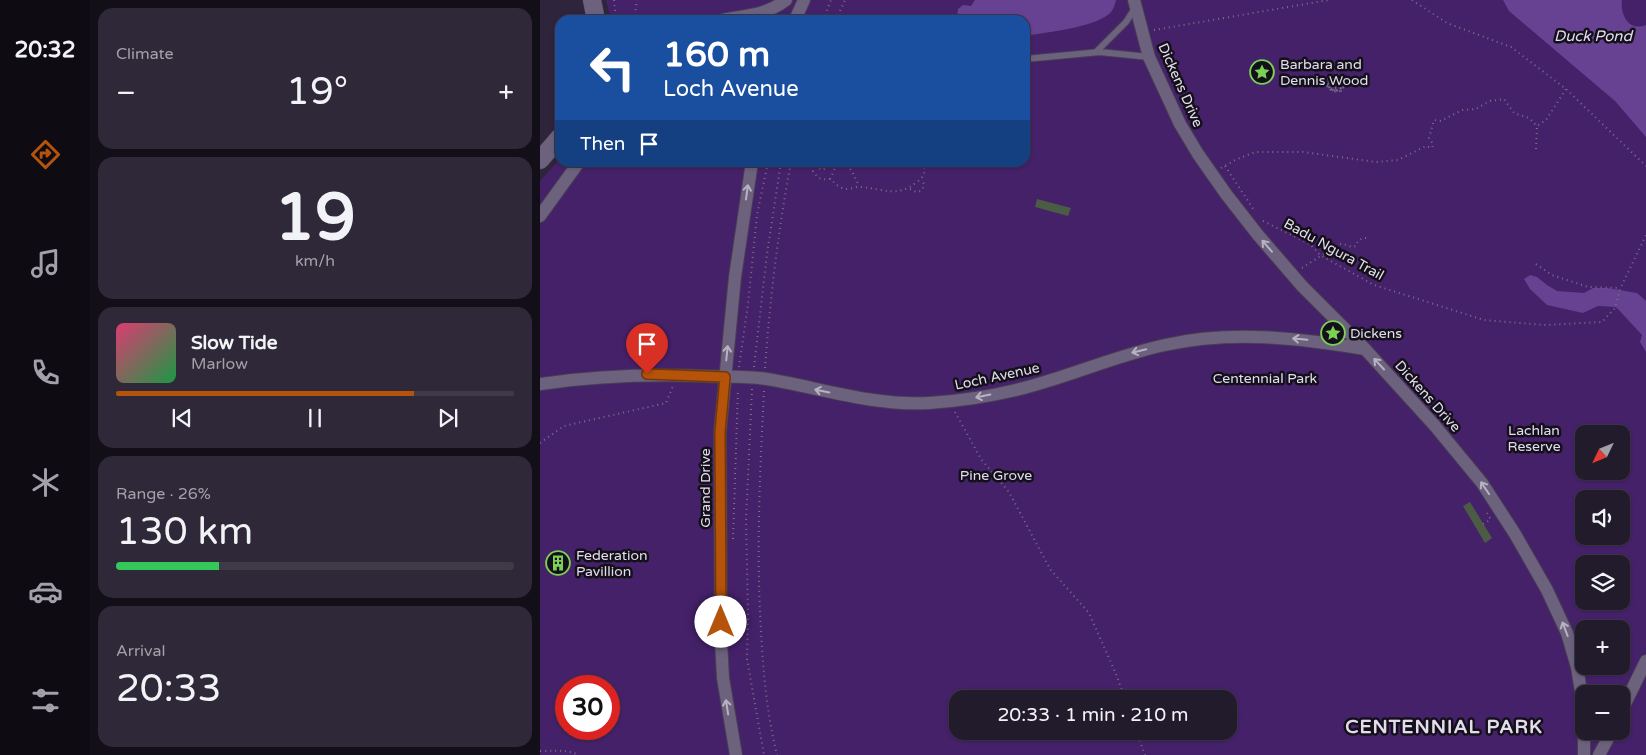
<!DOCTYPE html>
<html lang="en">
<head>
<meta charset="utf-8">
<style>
  body { margin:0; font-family:"Varela Round",sans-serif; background:#2e2838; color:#f1f3f6; height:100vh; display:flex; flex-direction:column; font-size:19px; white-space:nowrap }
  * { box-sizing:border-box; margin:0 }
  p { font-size:16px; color:#a2a1a9 }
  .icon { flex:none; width:28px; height:28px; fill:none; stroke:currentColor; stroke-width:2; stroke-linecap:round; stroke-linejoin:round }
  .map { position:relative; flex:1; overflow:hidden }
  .sheet { display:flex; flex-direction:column; gap:8px; padding:8px; background:#130f18; width:450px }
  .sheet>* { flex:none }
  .top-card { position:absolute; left:15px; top:15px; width:475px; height:152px; border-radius:15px; box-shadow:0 1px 4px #0004,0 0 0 1px #3f3948; background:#1a4fa0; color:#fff; overflow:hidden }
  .needle { width:32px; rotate:227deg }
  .fabs { position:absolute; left:1035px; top:425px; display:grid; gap:10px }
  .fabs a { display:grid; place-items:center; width:55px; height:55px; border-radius:10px; background:#221b2c; box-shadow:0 1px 4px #0004,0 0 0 1px #3f3948; font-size:25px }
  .speed { position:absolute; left:15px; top:675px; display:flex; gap:10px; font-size:25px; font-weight:700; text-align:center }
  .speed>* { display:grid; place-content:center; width:65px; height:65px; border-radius:50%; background:#221b2c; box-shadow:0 1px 4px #0004,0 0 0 1px #3f3948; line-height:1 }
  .speed .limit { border:8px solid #d22; background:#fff; color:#111 }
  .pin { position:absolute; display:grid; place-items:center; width:42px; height:42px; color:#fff; margin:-51px -21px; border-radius:50% 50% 50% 0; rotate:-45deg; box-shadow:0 0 5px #0007 }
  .pin .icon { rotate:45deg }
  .me { position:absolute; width:55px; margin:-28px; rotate:0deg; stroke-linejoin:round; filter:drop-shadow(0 0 4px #0008) }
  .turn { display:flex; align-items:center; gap:18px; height:105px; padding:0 25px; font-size:22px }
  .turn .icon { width:65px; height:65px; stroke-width:2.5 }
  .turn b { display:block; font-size:35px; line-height:42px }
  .then { display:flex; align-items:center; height:48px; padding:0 25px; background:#0003; gap:10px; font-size:19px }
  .big { font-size:38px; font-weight:600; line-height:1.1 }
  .sheet .widget { flex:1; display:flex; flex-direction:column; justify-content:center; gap:8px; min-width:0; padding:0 18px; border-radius:15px; background:#2e2838 }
  .sheet .dial { align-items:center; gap:0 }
  .dial b { font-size:65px; line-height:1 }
  .song { display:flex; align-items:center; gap:15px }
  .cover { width:60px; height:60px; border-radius:8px; background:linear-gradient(135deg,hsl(340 70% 55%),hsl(140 70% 35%)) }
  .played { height:5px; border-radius:2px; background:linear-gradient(90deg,#b45309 75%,#3f3948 75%) }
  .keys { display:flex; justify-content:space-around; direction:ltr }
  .heat { display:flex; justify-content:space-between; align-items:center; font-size:28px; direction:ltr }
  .charge { height:8px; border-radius:4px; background:linear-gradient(90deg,#34c759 26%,#3f3948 0) }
  .trip { position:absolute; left:409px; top:690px; width:288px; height:50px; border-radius:15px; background:#221b2c; box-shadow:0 1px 4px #0004,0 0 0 1px #3f3948; font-weight:600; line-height:50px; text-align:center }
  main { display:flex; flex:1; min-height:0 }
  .dock { display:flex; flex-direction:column; width:90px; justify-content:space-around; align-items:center; background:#0e0b12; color:#a2a1a9 }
  .dock .icon { width:35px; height:35px }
  .dock .selected { color:#b45309 }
  .dock b { font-size:22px; color:#f1f3f6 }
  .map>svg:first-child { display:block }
</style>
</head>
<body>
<main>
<nav class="dock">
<b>20:32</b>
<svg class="icon selected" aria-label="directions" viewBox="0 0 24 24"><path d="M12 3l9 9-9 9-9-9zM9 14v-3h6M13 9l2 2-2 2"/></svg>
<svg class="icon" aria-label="music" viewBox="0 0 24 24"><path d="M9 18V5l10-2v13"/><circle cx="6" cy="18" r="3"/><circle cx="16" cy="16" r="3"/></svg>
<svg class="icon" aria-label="phone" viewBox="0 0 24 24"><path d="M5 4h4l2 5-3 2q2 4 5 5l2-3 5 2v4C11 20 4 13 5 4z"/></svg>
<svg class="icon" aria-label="climate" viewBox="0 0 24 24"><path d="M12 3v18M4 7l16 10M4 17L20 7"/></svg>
<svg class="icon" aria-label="car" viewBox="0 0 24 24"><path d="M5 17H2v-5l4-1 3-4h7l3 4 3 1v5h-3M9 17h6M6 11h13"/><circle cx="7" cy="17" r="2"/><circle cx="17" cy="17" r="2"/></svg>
<svg class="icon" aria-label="filters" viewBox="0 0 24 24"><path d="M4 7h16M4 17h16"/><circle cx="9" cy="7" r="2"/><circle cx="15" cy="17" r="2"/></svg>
</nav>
<section class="sheet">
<div class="widget"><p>Climate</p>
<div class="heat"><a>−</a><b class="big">19°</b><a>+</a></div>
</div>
<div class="widget dial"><b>19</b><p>km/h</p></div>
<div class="widget">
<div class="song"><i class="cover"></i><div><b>Slow Tide</b><p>Marlow</p></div></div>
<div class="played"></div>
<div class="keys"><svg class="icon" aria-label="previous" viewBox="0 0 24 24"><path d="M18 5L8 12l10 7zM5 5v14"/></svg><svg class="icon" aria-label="pause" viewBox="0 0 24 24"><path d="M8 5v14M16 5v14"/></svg><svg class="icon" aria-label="next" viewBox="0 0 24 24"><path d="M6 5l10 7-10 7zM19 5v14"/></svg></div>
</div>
<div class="widget"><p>Range · 26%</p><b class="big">130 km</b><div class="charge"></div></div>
<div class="widget"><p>Arrival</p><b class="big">20:33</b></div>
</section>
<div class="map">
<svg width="1106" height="755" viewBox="0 0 1106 755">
  <rect width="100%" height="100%" fill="#2e243b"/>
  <path fill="#45216a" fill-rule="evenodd" d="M 66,0 L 1106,0 L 1106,755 L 0,755 L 0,181 L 20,159 L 20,162 L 485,162 L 485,20 L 71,20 ZM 1044,434 L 1081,434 L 1081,471 L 1044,471 ZM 1044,499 L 1081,499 L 1081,536 L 1044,536 ZM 1044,564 L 1081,564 L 1081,601 L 1044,601 ZM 1044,629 L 1081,629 L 1081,666 L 1044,666 ZM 26,686 L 69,686 L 69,729 L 26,729 ZM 1044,694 L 1081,694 L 1081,731 L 1044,731 ZM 418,699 L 688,699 L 688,731 L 418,731 Z"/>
  <path fill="#674292" d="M 435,0 L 576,0 C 575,5 573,11 569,14 C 552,28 507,32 485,36 L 485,20 L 401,20 L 403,18 L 417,18 L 418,9 L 423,5 L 431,6 Z
    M 963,0 L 1082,0 C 1080,15 1089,32 1106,25 L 1106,137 L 1075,101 L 969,11 Z
    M 990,275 L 997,277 L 1007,285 L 1017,291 L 1044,293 L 1053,288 L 1067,288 L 1097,293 L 1106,301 L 1106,352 L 1100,342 L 1102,335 L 1078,309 L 1075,307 L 1058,306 L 1043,313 L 1007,305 L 990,289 L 984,279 Z"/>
  <path fill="#4b5c45" d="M 497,199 L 531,208 L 528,216 L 495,207 Z
    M 930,502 L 952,538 L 945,543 L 923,506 Z
    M6 563a12 12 0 1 1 24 0a12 12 0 1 1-24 0Z"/>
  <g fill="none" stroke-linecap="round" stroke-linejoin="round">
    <g stroke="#473f52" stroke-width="8">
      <path id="service" d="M 556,52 L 586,22 L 595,8
        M 485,59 L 560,52 L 609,57"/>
    </g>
    <g stroke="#473f52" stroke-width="14">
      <path id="minor" d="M 594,0 L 609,57 L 640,124 L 658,154 L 686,194 L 718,235 L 762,286 L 825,349 L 895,426 L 942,483 L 975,534 L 1007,590 L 1027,633 L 1037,667 L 1044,710
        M 182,20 C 206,15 225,16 246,0
        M 255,20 L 264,0
        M 0,216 L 39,162
        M 0,384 C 55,376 108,374 164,376 C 184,377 206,376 227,379 C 281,388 333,406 389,403 C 418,401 447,397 476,390 C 526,378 574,356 625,345 C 692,330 758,338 825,349
        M 1081,712 L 1106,661
        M 196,755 L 183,678 L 181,641 L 180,432 L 195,277 L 212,162
        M 1044,755 L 1044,731
        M 1059,755 L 1072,731"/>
    </g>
    <g stroke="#473f52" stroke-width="19">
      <path id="secondary" d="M 52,0 L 56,20
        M 0,160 L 20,137"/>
    </g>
    <path stroke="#797184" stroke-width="2" stroke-dasharray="1 4" stroke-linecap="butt" d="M 74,0 L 76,20
      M 872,0 L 907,23 L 971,47 L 1026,89 L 1106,166
      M 94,20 L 97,0
      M 283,20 L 291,0
      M 296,20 L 305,0
      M 614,30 L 789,0
      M 787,86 L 789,85 L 790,81 L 794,77 L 790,80 L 790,84 L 793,83 L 795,80 L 799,82 L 796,79 L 792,83 L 794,79 L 791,83 L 792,79 L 797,78 L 801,81 L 795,78 L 799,81 L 799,86 L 798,86 L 800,82 L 798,86 L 793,85 L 797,87 L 792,85 L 795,88 C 800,88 800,85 801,82 L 801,85 L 798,88 L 800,88 L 802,81 L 800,78 L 794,76 L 798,76 L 803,80 C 797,72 790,77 788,84 L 790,78 L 793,75 L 791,76 L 788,80 L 788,84 L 787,82 C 789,72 800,71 805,80 L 799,75 L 794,75 C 799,75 803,77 804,83 L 802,88 L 799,90 L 803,86 L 803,81 C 802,86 801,90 795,90 L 789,86 C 791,89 795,91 798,90 L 797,91 L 792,90 L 788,87 C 791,91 795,92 801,91 L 804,86 L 805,80 C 806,92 794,96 787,86 L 790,85 L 792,88 L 798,89 L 793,87 L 791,85 L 796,83
      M 996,149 L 997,126
      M 272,162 L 281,170 L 284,169 L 289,162
      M 275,166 L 273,171 C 278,179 281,180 290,179 C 294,182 298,187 302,188 C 309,191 315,186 321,187 C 345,189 356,198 377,182 C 384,177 387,171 382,162
      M 685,166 L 714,210
      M 681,168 L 695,160 L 715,152 L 763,152 L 836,162 L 858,160 L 886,146 L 892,148 L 893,144 L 889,138 L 894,120 L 901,121 L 922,110 L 936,109 L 950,101 L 964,99 L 974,113 L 989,118 L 997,126 L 1006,120 L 1026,89
      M 290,179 L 296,166 L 306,165 L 312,171 L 319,186
      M 370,189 L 376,192 L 381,191 L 384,186 L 383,179
      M 723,221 L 770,244 L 780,255 L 834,285 L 944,320 L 1004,325 L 1062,322 L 1075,308 L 1080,289 L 1106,235
      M 996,264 L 1012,275 L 1048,287 L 1080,288
      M 762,268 L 799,244 L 803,244 L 812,247 L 816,246 L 818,241 L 823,238 L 830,238
      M 199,367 L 208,304 L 217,215 L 228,162
      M 214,367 L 227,254 L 241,162
      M 225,368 C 230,299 238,231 251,162
      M 212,389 L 206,520 L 208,614 L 207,659 L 224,755
      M 224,391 C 220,471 216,550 221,630 C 223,672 227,714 237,755
      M 415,412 L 441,459 L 469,492 L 510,569 L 549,613 L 576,674 L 585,699
      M 0,443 L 24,426 L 126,403 L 133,386
      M 947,513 L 951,520
      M 943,524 L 950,520
      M 193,539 L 198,389
      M 596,731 L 605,755
      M 0,751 C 14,751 25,749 39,755"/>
    <use href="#service" stroke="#6d627d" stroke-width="6"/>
    <use href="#minor" stroke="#6d627d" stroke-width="12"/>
    <use href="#secondary" stroke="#6d627d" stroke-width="18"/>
  </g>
  <defs><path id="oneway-shaft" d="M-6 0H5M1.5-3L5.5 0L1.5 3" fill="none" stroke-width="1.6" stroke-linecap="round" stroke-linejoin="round" transform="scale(1.25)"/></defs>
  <g stroke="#b9b1c4">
    <use href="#oneway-shaft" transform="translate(207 192) rotate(-82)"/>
    <use href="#oneway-shaft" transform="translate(727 246) rotate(-131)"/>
    <use href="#oneway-shaft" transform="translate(760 339) rotate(-175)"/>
    <use href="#oneway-shaft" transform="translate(599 351) rotate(166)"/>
    <use href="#oneway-shaft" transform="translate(187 353) rotate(-84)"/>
    <use href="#oneway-shaft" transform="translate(839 364) rotate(-133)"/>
    <use href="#oneway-shaft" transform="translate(282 391) rotate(-168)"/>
    <use href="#oneway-shaft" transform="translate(443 396) rotate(169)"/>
    <use href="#oneway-shaft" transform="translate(945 488) rotate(-124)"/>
    <use href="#oneway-shaft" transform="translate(1025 629) rotate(-111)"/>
    <use href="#oneway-shaft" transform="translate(187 707) rotate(-99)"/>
  </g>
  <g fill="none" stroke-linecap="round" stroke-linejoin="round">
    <g stroke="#753606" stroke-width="12">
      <path id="route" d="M 107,374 L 185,377 L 180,432 L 181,622"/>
    </g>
    <use href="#route" stroke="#b45309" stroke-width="9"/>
  </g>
  <defs>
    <g id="sight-ring" transform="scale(1.25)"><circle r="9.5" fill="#14101a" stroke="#7bd155" stroke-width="1.5"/><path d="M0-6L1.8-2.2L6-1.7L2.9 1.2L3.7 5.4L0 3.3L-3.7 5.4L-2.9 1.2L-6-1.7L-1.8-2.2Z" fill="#7bd155"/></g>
    <g id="building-ring" transform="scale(1.25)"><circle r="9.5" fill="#14101a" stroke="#7bd155" stroke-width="1.5"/><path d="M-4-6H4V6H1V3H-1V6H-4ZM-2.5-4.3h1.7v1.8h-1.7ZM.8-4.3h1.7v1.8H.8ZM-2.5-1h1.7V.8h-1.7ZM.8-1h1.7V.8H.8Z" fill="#7bd155"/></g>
  </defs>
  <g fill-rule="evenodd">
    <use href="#sight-ring" x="722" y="72"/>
    <use href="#sight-ring" x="793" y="333"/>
    <use href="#building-ring" x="18" y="563"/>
  </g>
  <g text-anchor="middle" stroke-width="5" stroke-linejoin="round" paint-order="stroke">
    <g font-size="14" fill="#e2dceb" stroke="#14101a" text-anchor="start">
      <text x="740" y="69">Barbara and<tspan x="740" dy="16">Dennis Wood</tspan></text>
      <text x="810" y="338">Dickens</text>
      <text x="36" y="560">Federation<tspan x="36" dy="16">Pavillion</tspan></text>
    </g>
    <g font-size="14" fill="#e2dceb" stroke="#14101a">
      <text transform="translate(641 85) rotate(66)" y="5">Dickens Drive</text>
      <text transform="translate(794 249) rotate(29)" y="5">Badu Ngura Trail</text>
      <text transform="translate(457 376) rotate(-12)" y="5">Loch Avenue</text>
      <text transform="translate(888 396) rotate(48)" y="5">Dickens Drive</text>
      <text transform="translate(165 488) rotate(-90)" y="5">Grand Drive</text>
    </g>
    <g font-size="14" fill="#e2daf0" stroke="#14101a">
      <text x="725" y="383">Centennial Park</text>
      <text x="994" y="435">Lachlan<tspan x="994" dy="16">Reserve</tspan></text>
      <text x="456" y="480">Pine Grove</text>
    </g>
    <g font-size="15" font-style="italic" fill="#e5ddf3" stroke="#14101a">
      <text x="1053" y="41">Duck Pond</text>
    </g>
    <g font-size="19" font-weight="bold" letter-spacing="1" fill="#e2dceb" stroke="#14101a">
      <text x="904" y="733">CENTENNIAL PARK</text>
    </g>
  </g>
</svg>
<div class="fabs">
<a><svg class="needle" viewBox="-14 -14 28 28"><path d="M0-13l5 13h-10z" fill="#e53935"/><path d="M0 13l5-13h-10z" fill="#a2a1a9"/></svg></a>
<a><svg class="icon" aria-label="sound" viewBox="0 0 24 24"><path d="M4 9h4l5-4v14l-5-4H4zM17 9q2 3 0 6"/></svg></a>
<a><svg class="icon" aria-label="layers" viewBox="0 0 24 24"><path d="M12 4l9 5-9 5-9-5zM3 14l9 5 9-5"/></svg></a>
<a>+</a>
<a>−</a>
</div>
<div class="speed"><div class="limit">30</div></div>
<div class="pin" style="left:107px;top:374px;background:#d93025"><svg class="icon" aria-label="arrive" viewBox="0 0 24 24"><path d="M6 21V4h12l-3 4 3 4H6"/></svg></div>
<svg class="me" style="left:181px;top:622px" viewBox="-20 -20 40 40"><circle r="19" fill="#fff"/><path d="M0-13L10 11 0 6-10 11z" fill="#b45309"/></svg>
<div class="trip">20:33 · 1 min · 210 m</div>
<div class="top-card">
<div class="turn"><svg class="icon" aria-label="left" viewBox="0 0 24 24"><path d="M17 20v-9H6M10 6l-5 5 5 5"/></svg><div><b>160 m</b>Loch Avenue</div></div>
<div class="then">Then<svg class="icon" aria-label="arrive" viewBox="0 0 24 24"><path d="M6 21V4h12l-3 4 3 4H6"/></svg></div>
</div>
</div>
</main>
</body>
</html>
